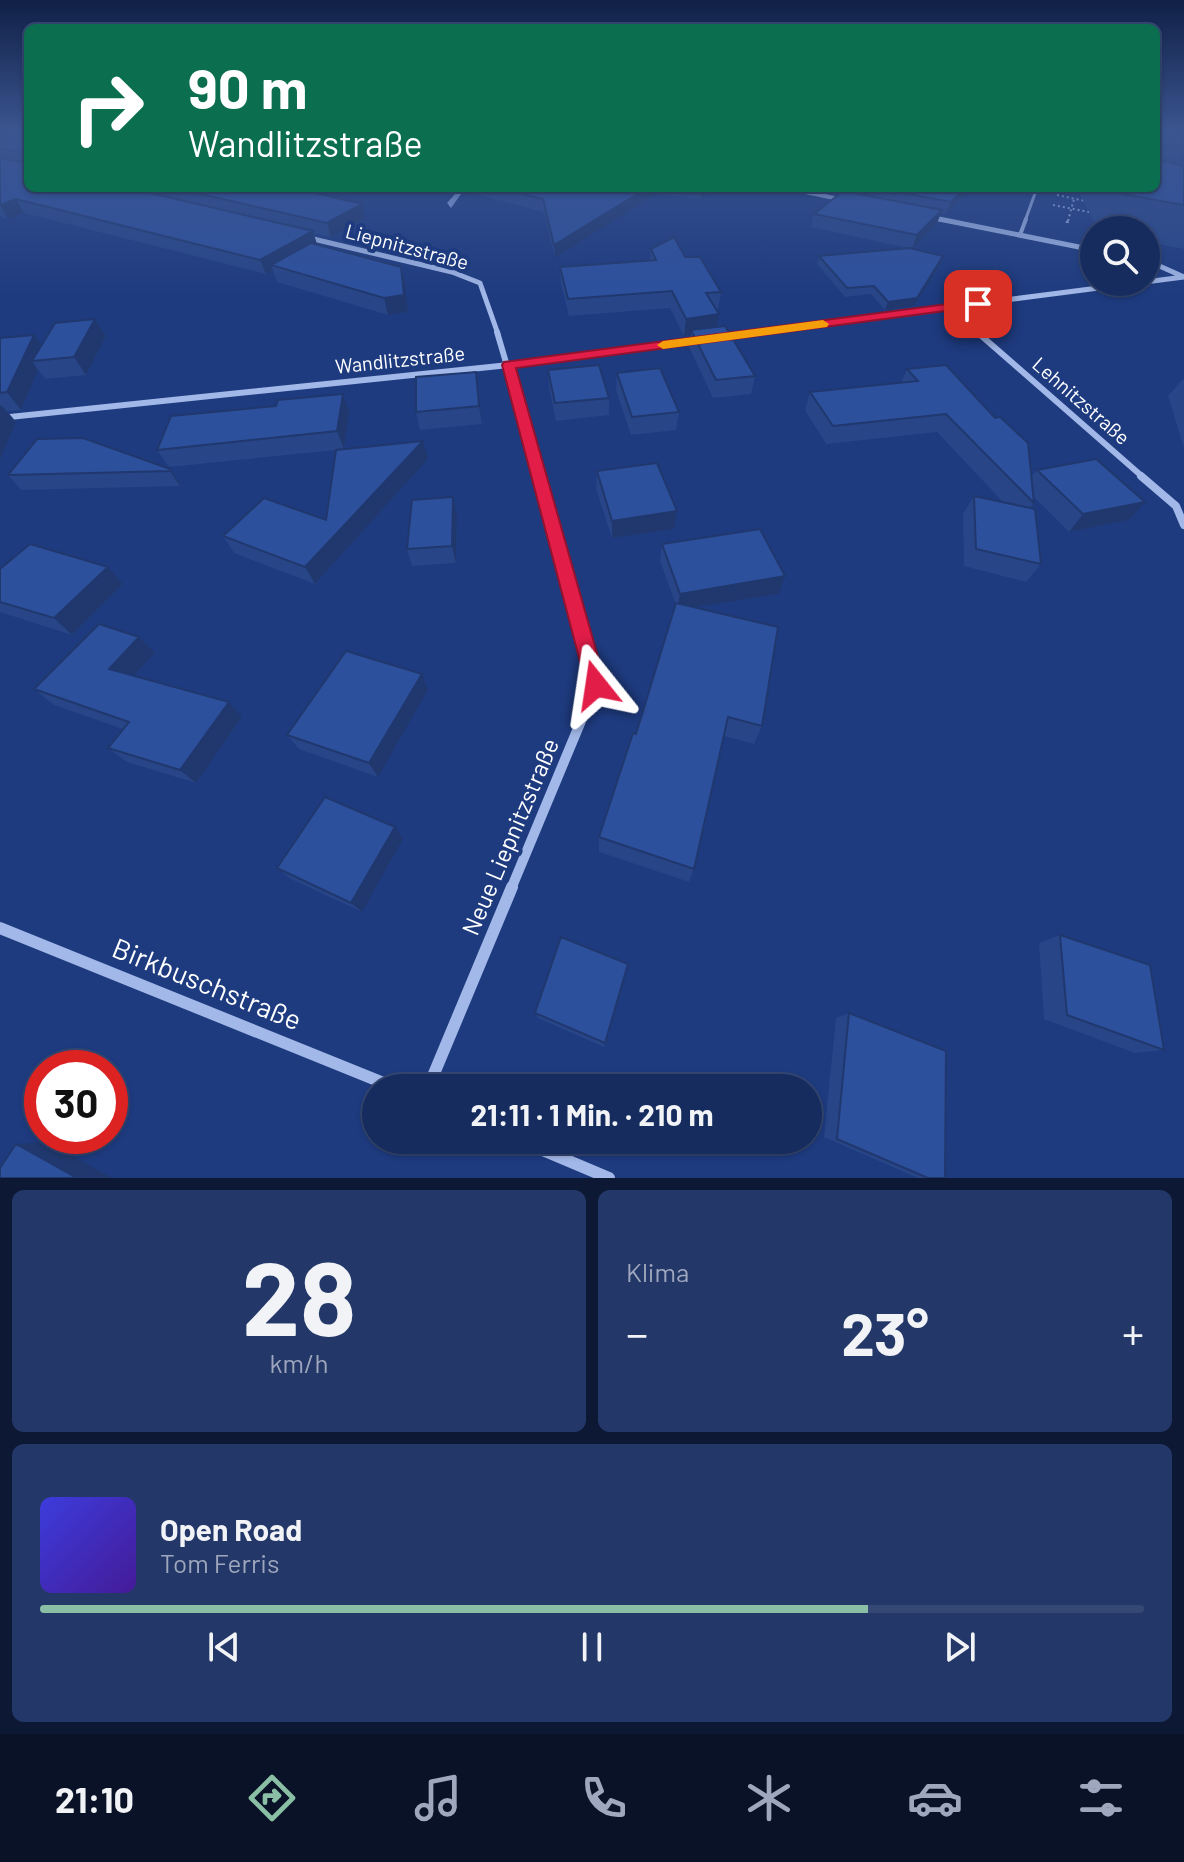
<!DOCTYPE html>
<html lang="de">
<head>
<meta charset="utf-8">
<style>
  body { margin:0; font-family:Barlow,sans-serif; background:#233868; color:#f1f3f6; height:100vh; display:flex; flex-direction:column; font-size:30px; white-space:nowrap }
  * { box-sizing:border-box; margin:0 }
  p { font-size:26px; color:#9ea7bd }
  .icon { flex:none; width:44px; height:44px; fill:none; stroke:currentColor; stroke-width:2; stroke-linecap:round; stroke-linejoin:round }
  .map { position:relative; height:1178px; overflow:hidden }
  .details { display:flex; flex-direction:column; gap:12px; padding:12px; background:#0c1834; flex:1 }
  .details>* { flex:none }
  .guide { position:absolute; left:24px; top:24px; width:1136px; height:168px; border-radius:12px; box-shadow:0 2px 6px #0004,0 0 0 2px #354874; background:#0b6e4f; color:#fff; overflow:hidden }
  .controls { position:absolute; left:1080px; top:216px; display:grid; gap:16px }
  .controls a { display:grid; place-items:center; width:80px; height:80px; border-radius:50%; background:#162c5f; box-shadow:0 2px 6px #0004,0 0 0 2px #354874; font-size:40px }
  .speed { position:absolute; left:24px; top:1050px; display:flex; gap:16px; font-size:40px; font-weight:700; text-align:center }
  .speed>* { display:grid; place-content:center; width:104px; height:104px; border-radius:50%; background:#162c5f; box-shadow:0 2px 6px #0004,0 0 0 2px #354874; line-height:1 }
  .speed .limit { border:12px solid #d22; background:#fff; color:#111 }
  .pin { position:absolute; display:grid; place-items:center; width:68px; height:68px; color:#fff; margin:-34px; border-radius:16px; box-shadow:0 4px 12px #0006 }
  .me { position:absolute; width:88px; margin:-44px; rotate:345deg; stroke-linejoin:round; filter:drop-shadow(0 0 6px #0008) }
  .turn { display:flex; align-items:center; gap:28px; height:168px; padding:0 32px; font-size:36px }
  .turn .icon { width:104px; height:104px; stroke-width:2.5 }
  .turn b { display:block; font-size:56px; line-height:68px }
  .big { font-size:60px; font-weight:700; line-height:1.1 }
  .details .tile { flex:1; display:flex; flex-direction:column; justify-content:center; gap:12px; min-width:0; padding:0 28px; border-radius:12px; background:#233868 }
  .details .dial { align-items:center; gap:0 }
  .dial b { font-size:104px; line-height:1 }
  .song { display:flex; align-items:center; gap:24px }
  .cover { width:96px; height:96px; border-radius:12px; background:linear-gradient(135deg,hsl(240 70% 55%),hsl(260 70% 35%)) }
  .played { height:8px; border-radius:4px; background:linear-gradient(90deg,#8abfa5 75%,#354874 75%) }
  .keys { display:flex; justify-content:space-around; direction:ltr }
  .heat { display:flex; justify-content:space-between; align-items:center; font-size:44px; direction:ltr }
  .details .tiles { flex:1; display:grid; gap:12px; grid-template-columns:1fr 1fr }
  .tile:last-child { grid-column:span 2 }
  .trip { position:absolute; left:362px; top:1074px; width:460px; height:80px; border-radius:40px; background:#162c5f; box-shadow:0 2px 6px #0004,0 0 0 2px #354874; font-weight:700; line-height:80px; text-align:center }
  .tab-bar { display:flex; height:128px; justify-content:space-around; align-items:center; background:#091226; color:#9ea7bd }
  .tab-bar .icon { width:56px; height:56px }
  .tab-bar .selected { color:#8abfa5 }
  .tab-bar b { font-size:36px; color:#f1f3f6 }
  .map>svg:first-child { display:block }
</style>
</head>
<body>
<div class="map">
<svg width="1184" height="1178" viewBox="0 0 1184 1178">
  <rect width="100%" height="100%" fill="#1e3b7f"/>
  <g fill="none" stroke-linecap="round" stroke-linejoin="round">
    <path fill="#96b1ea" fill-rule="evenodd" d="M 453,188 L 459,188 L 461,194 L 451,208 L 447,203 L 455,194 Z"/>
    <path stroke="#a2b8e8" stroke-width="2" stroke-dasharray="2 3" stroke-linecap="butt" d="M 1057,195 L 1090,202
      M 1053,205 L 1094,213
      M 1068,221 L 1074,199"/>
    <path stroke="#a2b8e8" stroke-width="3" stroke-dasharray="2 4" stroke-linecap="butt" d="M 1067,223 L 1068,219"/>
    <path stroke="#a2b8e8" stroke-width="3" d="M 1025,221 L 1037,188"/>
    <path stroke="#a2b8e8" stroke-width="4" d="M 1020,235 L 1026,219"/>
    <path stroke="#a2b8e8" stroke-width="4" d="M 786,188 L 844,200
      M 928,217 L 949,221"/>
    <path stroke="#a2b8e8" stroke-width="5" d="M 939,219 L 1094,250
      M 305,237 L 452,272 L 480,283 L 498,334
      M 1146,260 L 1184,277
      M 949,308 L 979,334
      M 741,334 L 1184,277"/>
    <path stroke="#a2b8e8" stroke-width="6" d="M 497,332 L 540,478
      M 977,332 L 1144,478
      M 721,337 L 756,332
      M 0,418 L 509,365 L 699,340"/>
    <path stroke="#a2b8e8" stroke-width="8" d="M 539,476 L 589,659
      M 1141,476 L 1176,506 L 1184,525"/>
    <path stroke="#a2b8e8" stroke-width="10" d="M 511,889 L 596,685 L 588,657"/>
    <path stroke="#a2b8e8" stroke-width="12" d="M 0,928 L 396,1088
      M 428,1088 L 512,887
      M 519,1140 L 609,1178"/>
  </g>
  <path fill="#274587" d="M 0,131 L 28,131 L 28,188 L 294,188 L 362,204 L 365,218 L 331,237 L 313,233 L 317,244 L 405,283 L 408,312 L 388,315 L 277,282 L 273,270 L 266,274 L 24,213 L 8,219 L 0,216 Z
    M 1156,131 L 1184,146 L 1184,152 L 1179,159 L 1156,157 Z
    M 1184,166 L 1184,249 L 1146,242 L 1146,230 L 1098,230 L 1077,188 L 1156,188 Z
    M 464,188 L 718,188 L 701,199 L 655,194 L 555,258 L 544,212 L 464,191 Z
    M 851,188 L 971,188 L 946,214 L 941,213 L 937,223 L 912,249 L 811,227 L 814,214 L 850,192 Z
    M 651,249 L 685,257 L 721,292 L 718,309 L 716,309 L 719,314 L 717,327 L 755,376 L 751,394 L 713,398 L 689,347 L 691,335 L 684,336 L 670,308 L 569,316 L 561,284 L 560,267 L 650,260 Z
    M 819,256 L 943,256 L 940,265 L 914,306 L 885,310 L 871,294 L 845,297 L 817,264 Z
    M 95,319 L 106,336 L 86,375 L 45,379 L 38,370 L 21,410 L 7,411 L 16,422 L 0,460 L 0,338 L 41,346 Z
    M 907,369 L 1031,477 L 1037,470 L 1145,502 L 1129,520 L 1069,532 L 1033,496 L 1034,503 L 1030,508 L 1041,564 L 1026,582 L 964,566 L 963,514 L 974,496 L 1004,503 L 937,432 L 826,444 L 805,410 L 810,392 L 901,383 Z
    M 548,370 L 609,398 L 609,415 L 556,421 L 549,387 Z
    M 476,372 L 482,424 L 420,430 L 416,412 Z
    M 617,373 L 679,412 L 676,430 L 631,435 L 616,390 Z
    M 1183,379 L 1184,380 L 1184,448 L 1168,396 Z
    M 343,394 L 349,411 L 344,449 L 428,459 L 315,584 L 234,553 L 223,536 L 326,520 L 336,450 L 169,467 L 157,450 L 276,406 Z
    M 170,469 L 180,483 L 180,486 L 21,490 L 8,475 Z
    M 597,471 L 674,529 L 612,538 L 596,489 Z
    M 453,497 L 457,514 L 456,563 L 412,566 L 407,549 Z
    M 662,544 L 779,594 L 695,607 L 762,726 L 754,744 L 724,736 L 694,869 L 689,882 L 599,852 L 599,837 L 636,734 L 676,605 L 660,561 Z
    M 108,567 L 123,584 L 72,635 L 0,612 L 0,569 Z
    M 139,637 L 155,653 L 134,676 L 242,717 L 196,783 L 127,762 L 108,748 L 123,729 L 54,705 L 34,689 Z
    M 428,690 L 378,777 L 299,749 L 287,735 Z
    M 395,827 L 403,839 L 362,912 L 291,879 L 277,868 Z
    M 1060,935 L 1164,1050 L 1135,1053 L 1044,1019 L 1039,943 Z
    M 628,964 L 604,1047 L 538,1018 L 535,1013 Z
    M 849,1013 L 945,1178 L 918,1178 L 824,1137 L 836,1018 Z"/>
  <path fill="#20386e" d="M 647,188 L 655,188 L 655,194 L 555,258 L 554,245 Z
    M 702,188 L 718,188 L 701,199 Z
    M 964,188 L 971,188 L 946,214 L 951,202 Z
    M 16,199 L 24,213 L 8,219 L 0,205 Z
    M 362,204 L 365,218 L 331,237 L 327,223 Z
    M 942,210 L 937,223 L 912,249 L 917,235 Z
    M 313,231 L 317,245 L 271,265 L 273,270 L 266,274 L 260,260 Z
    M 943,256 L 940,265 L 914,306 L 885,310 L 888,302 Z
    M 401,267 L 405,283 L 408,312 L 388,315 L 384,298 Z
    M 719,314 L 716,332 L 691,330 L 691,335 L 684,336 L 686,319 Z
    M 95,319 L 106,336 L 86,375 L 74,357 Z
    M 34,335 L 46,352 L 32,361 L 38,370 L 21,410 L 7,392 Z
    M 476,372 L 478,389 L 482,424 L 479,406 Z
    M 343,394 L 349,411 L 344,449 L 337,431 Z
    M 1,405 L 16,422 L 0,460 L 0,407 Z
    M 423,441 L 428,459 L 315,584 L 305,567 Z
    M 170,469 L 180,483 L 180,486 L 170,471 Z
    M 453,497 L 457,514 L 456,563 L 452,546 Z
    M 1145,502 L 1129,520 L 1069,532 L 1083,514 Z
    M 677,511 L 674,529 L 612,538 L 612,521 Z
    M 108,567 L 123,584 L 72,635 L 54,618 Z
    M 785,576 L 779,594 L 677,610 L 680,594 Z
    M 139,637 L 155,653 L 126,684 L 109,669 Z
    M 422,674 L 428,690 L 378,777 L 369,763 Z
    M 229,702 L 242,717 L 196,783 L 180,770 Z
    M 395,827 L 403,839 L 362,912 L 351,903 Z
    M 47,1142 L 112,1178 L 77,1178 L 16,1144 Z"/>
  <path fill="#2d509d" stroke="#20386e" stroke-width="2" d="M 14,131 L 28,131 L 28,188 L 129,188 L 313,231 L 260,260 L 16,199 L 0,205 L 0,158 L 20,162 L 25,159 L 22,153 L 0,149 L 0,134 Z
    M 1156,131 L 1175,131 L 1184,143 L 1184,146 L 1156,143 Z
    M 1156,160 L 1184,166 L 1184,205 L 1122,194 L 1118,188 L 1156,188 Z
    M 174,188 L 294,188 L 362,204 L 327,223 Z
    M 499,188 L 647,188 L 554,245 L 543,199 Z
    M 877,188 L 964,188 L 951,202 Z
    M 843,191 L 942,210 L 917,235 L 814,214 Z
    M 674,237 L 685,257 L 700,257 L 721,292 L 706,293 L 719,314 L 686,319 L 672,291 L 568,299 L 560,267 L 656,260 L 651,249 Z
    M 311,243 L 401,267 L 404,295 L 384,298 L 271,265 Z
    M 909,248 L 943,256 L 917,298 L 888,302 L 874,286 L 847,288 L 819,256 Z
    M 95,319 L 74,357 L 32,361 L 55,323 Z
    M 725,326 L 755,376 L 716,380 L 691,330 Z
    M 34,335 L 7,392 L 0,393 L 0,338 Z
    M 599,365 L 609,398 L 555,403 L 548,370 Z
    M 946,365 L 995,418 L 1000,417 L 1028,443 L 1034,503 L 946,414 L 833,426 L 810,392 L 918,381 L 907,369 Z
    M 660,368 L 679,412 L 632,417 L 617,373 Z
    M 476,372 L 479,406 L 416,412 L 416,377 Z
    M 343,394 L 337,431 L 157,450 L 171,416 L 276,406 L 278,400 Z
    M 83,438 L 170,469 L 170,471 L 8,475 L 37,439 Z
    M 423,441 L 305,567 L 223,536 L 264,498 L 326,520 L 336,450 Z
    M 1096,459 L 1145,502 L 1083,514 L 1037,470 Z
    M 657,463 L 677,511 L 612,521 L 597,471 Z
    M 974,496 L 1035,509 L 1041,564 L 976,549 Z
    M 453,497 L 452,546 L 407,549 L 412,500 Z
    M 760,529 L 785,576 L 680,594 L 662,544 Z
    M 30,544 L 108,567 L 54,618 L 0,602 L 0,569 Z
    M 676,603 L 778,627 L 762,726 L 728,717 L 694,869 L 599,837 L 633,733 L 636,734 Z
    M 99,624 L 139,637 L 109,669 L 229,702 L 180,770 L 108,748 L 129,722 L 34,689 Z
    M 346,651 L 422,674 L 369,763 L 287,735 Z
    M 325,797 L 395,827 L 351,903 L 277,868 Z
    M 1060,935 L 1150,965 L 1164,1050 L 1067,1015 Z
    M 561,937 L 628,964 L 605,1043 L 535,1013 Z
    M 849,1013 L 946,1051 L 945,1178 L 928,1178 L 837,1139 Z
    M 16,1144 L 77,1178 L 0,1178 L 0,1168 Z"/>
  <linearGradient id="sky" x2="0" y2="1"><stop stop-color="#102046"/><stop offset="0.44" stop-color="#3b5590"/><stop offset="1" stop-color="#3b5590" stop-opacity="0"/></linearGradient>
  <rect width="1184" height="296" fill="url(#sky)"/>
  <path fill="#e11d48" stroke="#92132f" stroke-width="2" d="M 978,300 L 982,301 L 982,306 L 516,368 L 606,685 L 603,692 L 596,694 L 588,692 L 502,365 L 504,362 Z"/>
  <path fill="#f59e0b" d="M 823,320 L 829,324 L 827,327 L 663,349 L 657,345 L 663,341 Z"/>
  <g text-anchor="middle" stroke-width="8" stroke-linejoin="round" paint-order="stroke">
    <g font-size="20" fill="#fff" stroke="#1e3b7f">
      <text transform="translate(407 247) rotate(15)" y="7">Liepnitzstraße</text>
      <text transform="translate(400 360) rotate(-6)" y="7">Wandlitzstraße</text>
      <text transform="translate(1081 401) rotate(41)" y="7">Lehnitzstraße</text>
    </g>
    <g font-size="24" fill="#fff" stroke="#1e3b7f">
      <text transform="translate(511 837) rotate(-67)" y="8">Neue Liepnitzstraße</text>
    </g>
    <g font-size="28" fill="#fff" stroke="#1e3b7f">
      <text transform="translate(207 984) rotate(22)" y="10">Birkbuschstraße</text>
    </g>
  </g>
</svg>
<div class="controls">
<a><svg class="icon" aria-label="search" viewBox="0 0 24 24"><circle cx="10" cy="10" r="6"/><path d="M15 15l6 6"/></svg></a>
</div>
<div class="speed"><div class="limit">30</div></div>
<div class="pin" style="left:978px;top:304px;background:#d93025"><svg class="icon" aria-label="arrive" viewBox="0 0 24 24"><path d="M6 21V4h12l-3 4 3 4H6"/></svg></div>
<svg class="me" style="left:596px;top:685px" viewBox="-20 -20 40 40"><path d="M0-17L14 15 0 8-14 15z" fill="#e11d48" stroke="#fff" stroke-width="4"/></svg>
<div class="trip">21:11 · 1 Min. · 210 m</div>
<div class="guide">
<div class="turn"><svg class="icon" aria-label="right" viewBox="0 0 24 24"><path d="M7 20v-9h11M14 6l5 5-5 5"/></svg><div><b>90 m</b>Wandlitzstraße</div></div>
</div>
</div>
<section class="details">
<div class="tiles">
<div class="tile dial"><b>28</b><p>km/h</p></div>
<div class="tile"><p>Klima</p>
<div class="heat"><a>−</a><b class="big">23°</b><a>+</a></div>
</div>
<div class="tile">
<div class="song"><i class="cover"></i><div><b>Open Road</b><p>Tom Ferris</p></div></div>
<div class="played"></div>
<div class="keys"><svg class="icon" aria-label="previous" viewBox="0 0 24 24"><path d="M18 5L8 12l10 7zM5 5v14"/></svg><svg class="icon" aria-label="pause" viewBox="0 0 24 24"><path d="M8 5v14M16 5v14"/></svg><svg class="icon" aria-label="next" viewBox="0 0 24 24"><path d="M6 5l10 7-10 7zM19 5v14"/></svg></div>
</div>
</div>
</section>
<nav class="tab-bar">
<b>21:10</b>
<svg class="icon selected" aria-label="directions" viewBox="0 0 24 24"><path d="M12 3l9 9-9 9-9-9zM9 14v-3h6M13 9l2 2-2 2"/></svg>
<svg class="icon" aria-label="music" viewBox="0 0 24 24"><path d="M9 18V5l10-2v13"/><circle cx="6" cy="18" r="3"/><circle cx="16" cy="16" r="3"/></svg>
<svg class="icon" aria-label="phone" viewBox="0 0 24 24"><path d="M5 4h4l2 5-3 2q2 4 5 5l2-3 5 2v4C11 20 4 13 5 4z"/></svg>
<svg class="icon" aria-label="climate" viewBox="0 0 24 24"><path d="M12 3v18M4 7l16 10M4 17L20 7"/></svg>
<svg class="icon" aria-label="car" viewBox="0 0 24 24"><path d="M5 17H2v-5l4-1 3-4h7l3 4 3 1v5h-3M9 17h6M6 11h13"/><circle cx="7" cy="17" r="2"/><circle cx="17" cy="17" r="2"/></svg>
<svg class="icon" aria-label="filters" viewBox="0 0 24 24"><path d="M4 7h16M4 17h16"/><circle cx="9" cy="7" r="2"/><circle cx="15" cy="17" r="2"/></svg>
</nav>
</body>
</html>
